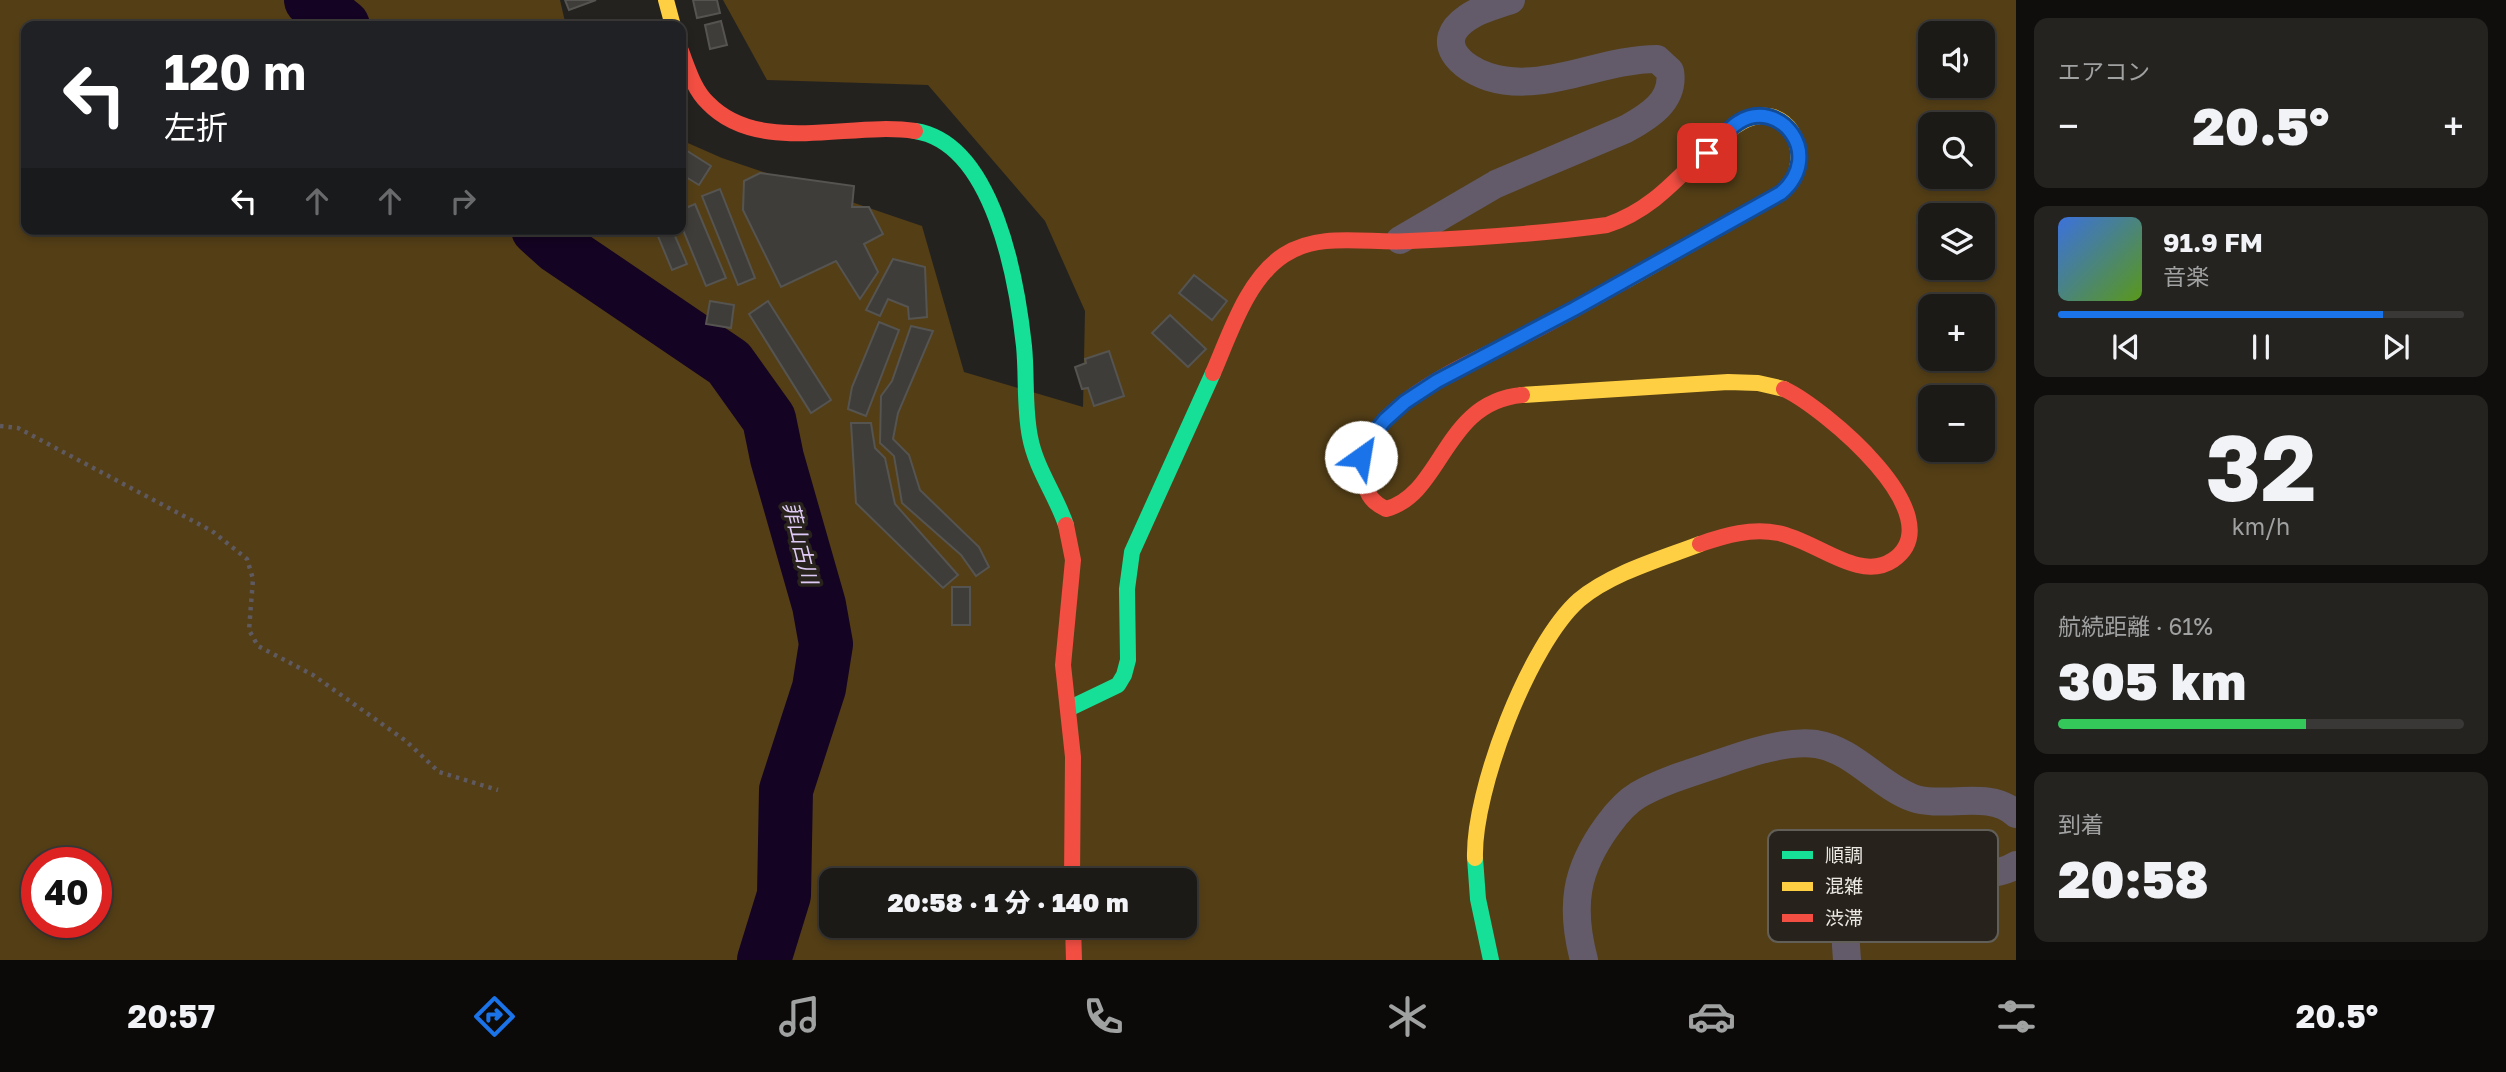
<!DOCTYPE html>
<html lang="ja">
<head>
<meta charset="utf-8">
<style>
  body { margin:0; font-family:"Golos Text","Noto Sans JP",sans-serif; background:#242320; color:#f1f3f6; height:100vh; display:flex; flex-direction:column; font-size:26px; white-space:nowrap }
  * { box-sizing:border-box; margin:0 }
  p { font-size:23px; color:#a0a1a1 }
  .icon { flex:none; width:38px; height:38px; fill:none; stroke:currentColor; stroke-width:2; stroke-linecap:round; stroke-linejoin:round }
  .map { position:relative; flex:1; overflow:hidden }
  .drawer { display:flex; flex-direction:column; gap:18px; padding:18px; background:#0f0e0d; width:490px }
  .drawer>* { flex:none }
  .guide { position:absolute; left:21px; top:21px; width:665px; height:214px; border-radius:14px; box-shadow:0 4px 10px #0003,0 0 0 2px #393836; background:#202124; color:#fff; overflow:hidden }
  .controls { position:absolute; left:1918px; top:21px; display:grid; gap:14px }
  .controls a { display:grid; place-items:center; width:77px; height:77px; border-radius:14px; background:#1b1a17; box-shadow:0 4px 10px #0003,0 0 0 2px #393836; font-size:35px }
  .speed { position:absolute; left:21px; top:847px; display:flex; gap:14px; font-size:35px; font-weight:700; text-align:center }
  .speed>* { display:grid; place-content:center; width:91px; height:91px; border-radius:50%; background:#1b1a17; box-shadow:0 4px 10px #0003,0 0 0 2px #393836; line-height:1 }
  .speed .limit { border:10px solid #d22; background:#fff; color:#111 }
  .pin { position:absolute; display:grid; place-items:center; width:60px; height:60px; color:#fff; margin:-30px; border-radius:14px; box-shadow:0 4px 10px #0006 }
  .me { position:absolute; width:77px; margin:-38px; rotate:32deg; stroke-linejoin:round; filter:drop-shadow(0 0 5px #0008) }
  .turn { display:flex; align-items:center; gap:24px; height:147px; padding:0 28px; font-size:32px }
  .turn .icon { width:91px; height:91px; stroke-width:2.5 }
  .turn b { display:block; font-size:49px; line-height:60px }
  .lanes { display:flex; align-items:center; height:66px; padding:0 28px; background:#0003; justify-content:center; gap:35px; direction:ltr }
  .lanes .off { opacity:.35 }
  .big { font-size:52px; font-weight:800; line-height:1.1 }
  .drawer .widget { flex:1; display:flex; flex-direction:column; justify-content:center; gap:10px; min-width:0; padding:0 24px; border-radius:14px; background:#242320 }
  .drawer .dial { align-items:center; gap:0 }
  .dial b { font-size:91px; line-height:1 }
  .song { display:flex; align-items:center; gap:21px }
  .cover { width:84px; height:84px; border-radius:10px; background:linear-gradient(135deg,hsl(220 70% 55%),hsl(90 70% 35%)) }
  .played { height:7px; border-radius:4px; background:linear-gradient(90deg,#1a73e8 80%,#393836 80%) }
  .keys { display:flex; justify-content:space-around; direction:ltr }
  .heat { display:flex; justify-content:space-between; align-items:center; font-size:38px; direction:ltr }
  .charge { height:10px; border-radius:5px; background:linear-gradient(90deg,#34c759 61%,#393836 0) }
  .trip { position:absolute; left:819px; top:868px; width:378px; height:70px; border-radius:14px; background:#1b1a17; box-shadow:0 4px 10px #0003,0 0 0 2px #393836; font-weight:800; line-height:70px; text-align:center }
  .tabs { display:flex; height:112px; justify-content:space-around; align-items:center; background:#0b0a09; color:#a0a1a1 }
  .tabs .icon { width:49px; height:49px }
  .tabs .active { color:#1a73e8 }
  .tabs b { font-size:32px; color:#f1f3f6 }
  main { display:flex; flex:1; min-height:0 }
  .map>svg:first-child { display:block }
</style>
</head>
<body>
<main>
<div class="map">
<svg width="2016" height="960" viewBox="0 0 2016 960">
  <rect width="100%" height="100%" fill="#24221f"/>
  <path fill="#533e16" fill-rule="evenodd" d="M 0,0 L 560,0 L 566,26 L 26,26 L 26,229 L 681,229 L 681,140 L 722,158 L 922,226 L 964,372 L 1083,407 L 1085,311 L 1045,221 L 928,85 L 767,80 L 723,0 L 2016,0 L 2016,960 L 0,960 ZM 1930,33 L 1983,33 L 1983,86 L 1930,86 ZM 1930,124 L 1983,124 L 1983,177 L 1930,177 ZM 1930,215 L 1983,215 L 1983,268 L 1930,268 ZM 1930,306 L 1983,306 L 1983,359 L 1930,359 ZM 1930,397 L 1983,397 L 1983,450 L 1930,450 ZM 37,863 L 96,863 L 96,922 L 37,922 ZM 831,880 L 1185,880 L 1185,926 L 831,926 Z"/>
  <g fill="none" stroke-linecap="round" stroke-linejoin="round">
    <path stroke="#140322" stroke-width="54" d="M 311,0 L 343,26
      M 538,229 L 558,247 L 729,363 L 769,419 L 777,458 L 819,605 L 826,644 L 819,688 L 786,790 L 784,895 L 764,960"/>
  </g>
  <path fill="#3f3d3a" stroke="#565450" stroke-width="2" d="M 565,0 L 596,0 L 569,10 Z
    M 693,0 L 717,0 L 720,13 L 697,18 Z
    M 721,21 L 727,45 L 710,49 L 705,25 Z
    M 681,147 L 711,166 L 699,185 L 681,174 Z
    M 760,173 L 854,186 L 852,207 L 869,207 L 883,234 L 864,244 L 878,272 L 860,299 L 836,261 L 781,287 L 743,210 L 744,181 Z
    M 720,189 L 755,278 L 738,285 L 702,196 Z
    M 695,204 L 726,278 L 706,286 L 681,225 L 681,210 Z
    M 655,229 L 672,229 L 687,264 L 672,270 Z
    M 893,259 L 925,267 L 927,317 L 909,319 L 908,307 L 888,299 L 880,316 L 866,310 Z
    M 1194,275 L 1227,301 L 1212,320 L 1179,293 Z
    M 710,301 L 734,305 L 731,328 L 706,324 Z
    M 768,301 L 831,400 L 811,413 L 749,314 Z
    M 1170,315 L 1206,349 L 1188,367 L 1152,333 Z
    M 879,322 L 899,330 L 866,416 L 848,409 L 852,387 Z
    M 911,326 L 933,331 L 898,413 L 893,439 L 909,455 L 920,490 L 979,547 L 989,567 L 976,576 L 961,555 L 902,503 L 894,456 L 880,443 L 881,396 L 892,381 Z
    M 1109,351 L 1124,396 L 1094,406 L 1088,388 L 1082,389 L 1075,367 L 1086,363 L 1085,359 Z
    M 851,423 L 871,423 L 875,448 L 885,458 L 895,504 L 958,575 L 943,588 L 856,503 Z
    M 952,587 L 970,587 L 970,625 L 952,625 Z"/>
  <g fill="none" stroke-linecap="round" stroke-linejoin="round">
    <path stroke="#5f5960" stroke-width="4.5" stroke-dasharray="3.5 5" stroke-linecap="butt" d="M 0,426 L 18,428 L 212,531 L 247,559 L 253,579 L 249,630 L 258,646 L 313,675 L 406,741 L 439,772 L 498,790"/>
    <path stroke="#635b69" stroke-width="28" d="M 1400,240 L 1496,184 L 1626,129 C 1648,117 1675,101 1670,71 L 1657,59 C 1600,59 1544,94 1489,77 C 1461,68 1432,42 1467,18 C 1479,9 1497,5 1511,0
      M 1584,960 C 1570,907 1575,870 1608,825 C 1616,814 1626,802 1638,795 C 1662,781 1691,773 1717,764 C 1746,754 1785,740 1816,744 C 1854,750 1878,785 1913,798 C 1944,809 1989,789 2016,814
      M 1847,960 C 1846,943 1843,922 1850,906 C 1873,853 1975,891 2016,865"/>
    <path stroke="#16e098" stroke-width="16" d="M 915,131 C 994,143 1017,281 1024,346 C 1027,376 1024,407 1030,437 C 1036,469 1056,495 1066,525
      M 1068,709 L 1118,685 L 1124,675 L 1128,660 L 1127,589 L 1132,552 L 1213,373
      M 1475,858 L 1478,899 L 1491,960"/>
    <path stroke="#ffcf43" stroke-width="16" d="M 666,0 L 673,26
      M 1627,280 L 1781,193 C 1813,168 1798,112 1760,116 C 1742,118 1726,132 1713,144
      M 1522,395 L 1728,382 L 1758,383 L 1784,389
      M 1475,858 C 1473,791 1529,644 1579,600 C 1611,573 1661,559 1700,544"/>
    <path stroke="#f24e42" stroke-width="16" d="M 681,51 C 688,69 694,90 708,103 C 759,156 850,121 915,131
      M 1213,373 C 1230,334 1247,279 1284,255 C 1320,231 1369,244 1410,241 C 1475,238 1542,234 1607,225 C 1653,210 1679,176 1713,144
      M 1522,395 C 1443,402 1443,494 1386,509 C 1373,503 1367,495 1364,481 C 1346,410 1480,359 1528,334 C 1562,317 1594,298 1627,280
      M 1066,525 L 1073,560 L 1063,665 L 1073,757 L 1072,880
      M 1700,544 C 1726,535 1751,528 1778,533 C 1816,540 1859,583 1893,560 C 1956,517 1823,407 1784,389
      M 1073,926 L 1074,960"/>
  </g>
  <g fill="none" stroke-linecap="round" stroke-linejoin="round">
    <g stroke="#114b97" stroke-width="18">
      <path id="route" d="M 1361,457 L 1371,437 L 1385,420 L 1405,402 L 1437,381 L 1574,309 L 1781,193 C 1826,154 1779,97 1739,122 C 1727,129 1717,143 1707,153"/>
    </g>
    <use href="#route" stroke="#1a73e8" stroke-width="12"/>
  </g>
  <g text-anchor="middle" stroke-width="7" stroke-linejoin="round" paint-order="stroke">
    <g font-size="21" font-style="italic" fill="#dfcaf6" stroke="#27231c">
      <text transform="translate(800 543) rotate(76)" y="7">菲山古川</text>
    </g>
  </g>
  <rect x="1768" y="830" width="230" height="112" rx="10" fill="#27231c" stroke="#625e58" stroke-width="2"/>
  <rect x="1782" y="851" width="31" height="8" fill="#16e098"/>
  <rect x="1782" y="882" width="31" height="9" fill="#ffcf43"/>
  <rect x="1782" y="914" width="31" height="8" fill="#f24e42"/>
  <g font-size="19" fill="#ece9e5">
    <text x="1825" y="862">順調</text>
    <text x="1825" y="893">混雑</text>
    <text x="1825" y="925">渋滞</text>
  </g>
</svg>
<div class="controls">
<a><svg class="icon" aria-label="sound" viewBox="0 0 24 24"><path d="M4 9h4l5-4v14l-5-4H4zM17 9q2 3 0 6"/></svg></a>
<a><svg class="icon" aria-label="search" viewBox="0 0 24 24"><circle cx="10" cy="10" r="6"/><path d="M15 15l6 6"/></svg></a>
<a><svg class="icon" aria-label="layers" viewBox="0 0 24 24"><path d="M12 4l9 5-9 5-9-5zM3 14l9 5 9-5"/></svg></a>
<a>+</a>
<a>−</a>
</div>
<div class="speed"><div class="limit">40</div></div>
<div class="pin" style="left:1707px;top:153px;background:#d93025"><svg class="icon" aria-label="arrive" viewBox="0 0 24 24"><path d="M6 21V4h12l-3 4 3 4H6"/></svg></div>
<svg class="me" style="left:1361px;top:457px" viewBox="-20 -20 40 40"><circle r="19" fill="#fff"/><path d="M0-13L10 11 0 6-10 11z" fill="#1a73e8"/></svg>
<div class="trip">20:58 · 1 分 · 140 m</div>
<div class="guide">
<div class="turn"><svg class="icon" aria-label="left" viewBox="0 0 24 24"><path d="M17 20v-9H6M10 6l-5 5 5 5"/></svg><div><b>120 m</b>左折</div></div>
<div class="lanes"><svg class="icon" aria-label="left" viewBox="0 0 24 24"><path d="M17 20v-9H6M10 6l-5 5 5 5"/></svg><svg class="icon off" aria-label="ahead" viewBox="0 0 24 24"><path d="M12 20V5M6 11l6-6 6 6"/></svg><svg class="icon off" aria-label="ahead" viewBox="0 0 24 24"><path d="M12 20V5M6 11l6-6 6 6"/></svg><svg class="icon off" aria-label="right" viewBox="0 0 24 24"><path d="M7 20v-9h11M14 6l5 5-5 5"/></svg></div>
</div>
</div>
<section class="drawer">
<div class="widget"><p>エアコン</p>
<div class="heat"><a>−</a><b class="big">20.5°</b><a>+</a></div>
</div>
<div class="widget">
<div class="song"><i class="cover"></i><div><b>91.9 FM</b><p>音楽</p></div></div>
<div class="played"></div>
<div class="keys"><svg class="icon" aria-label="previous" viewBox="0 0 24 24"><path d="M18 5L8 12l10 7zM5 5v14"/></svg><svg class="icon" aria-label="pause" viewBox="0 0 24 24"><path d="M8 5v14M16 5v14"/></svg><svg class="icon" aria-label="next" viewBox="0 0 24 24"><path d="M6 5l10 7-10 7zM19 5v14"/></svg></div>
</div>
<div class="widget dial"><b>32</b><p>km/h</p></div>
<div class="widget"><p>航続距離 · 61%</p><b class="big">305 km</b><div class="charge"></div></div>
<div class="widget"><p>到着</p><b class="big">20:58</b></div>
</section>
</main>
<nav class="tabs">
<b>20:57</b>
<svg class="icon active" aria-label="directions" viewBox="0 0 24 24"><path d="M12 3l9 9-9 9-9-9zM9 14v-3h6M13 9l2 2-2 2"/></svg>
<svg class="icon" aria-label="music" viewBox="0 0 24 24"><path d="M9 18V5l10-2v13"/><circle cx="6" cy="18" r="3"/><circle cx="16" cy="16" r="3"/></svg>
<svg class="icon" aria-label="phone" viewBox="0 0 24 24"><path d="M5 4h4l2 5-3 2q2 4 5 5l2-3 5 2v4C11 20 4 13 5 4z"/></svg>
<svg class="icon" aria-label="climate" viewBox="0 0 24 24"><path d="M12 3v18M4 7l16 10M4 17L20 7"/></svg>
<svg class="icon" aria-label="car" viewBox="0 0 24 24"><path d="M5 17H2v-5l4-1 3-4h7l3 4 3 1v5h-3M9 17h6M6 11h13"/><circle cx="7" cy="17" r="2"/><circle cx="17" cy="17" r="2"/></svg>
<svg class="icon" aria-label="filters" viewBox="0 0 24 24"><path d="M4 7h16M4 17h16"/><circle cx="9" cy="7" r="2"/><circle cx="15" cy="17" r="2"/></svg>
<b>20.5°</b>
</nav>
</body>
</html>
